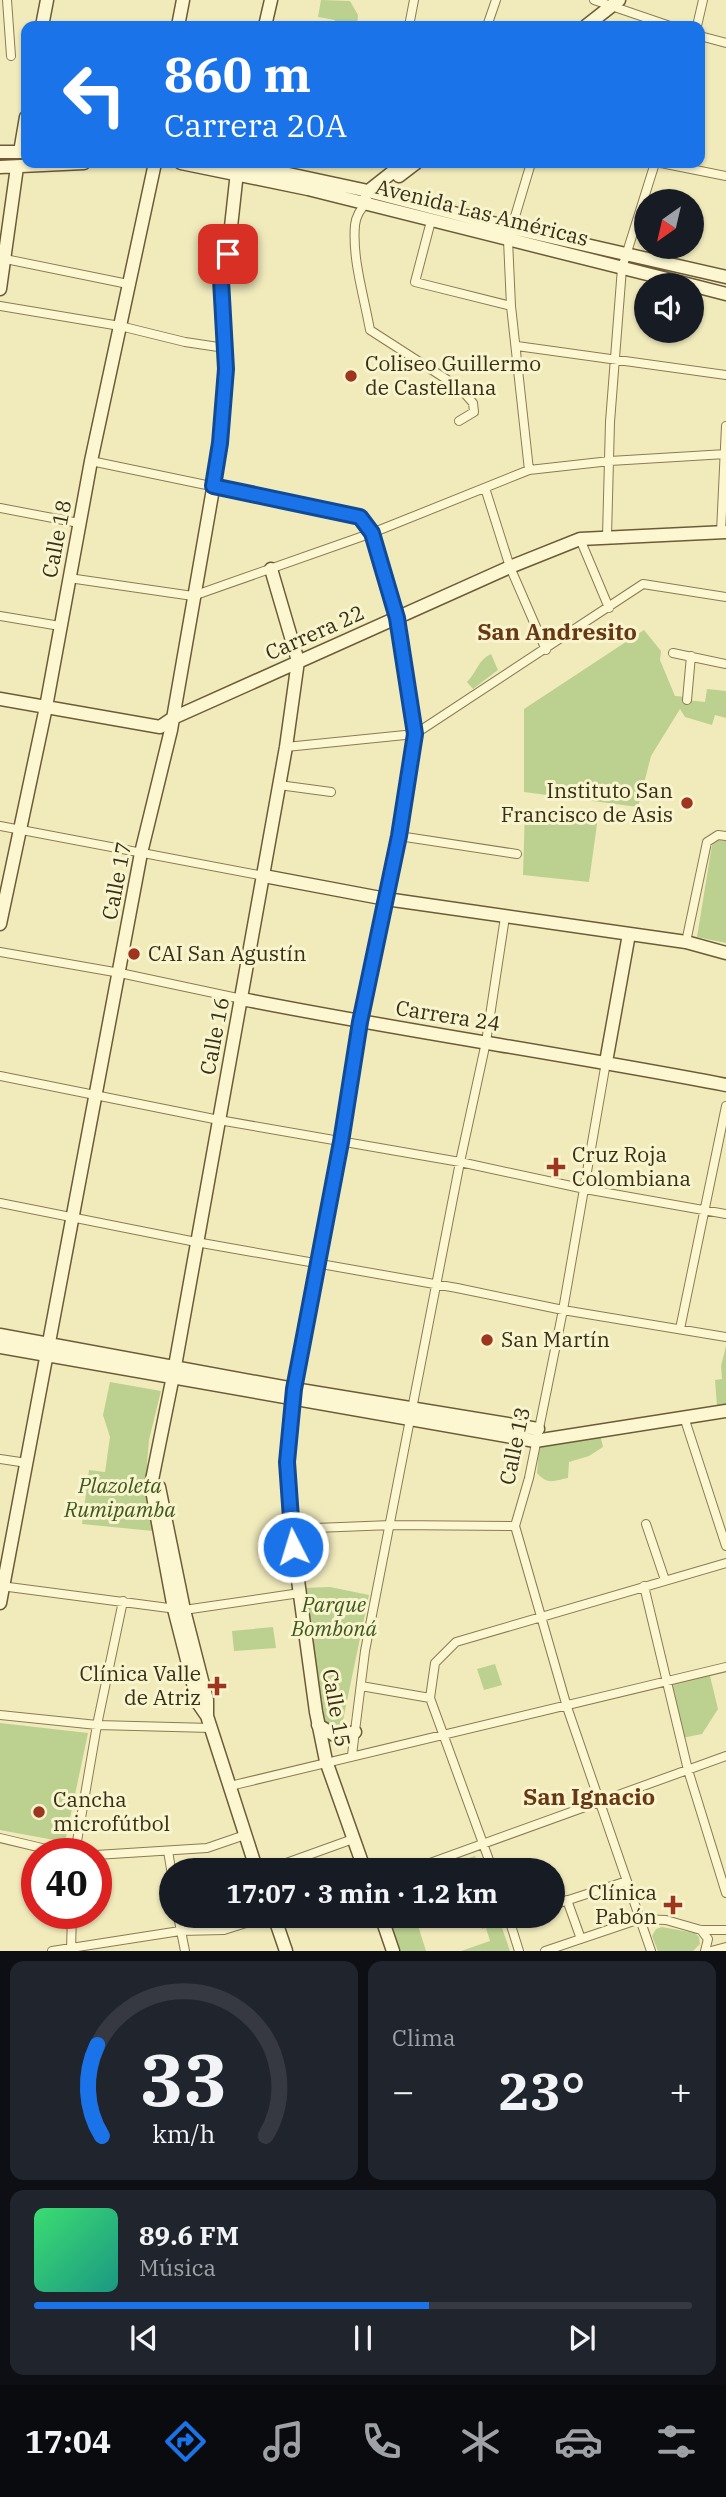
<!DOCTYPE html>
<html lang="es">
<head>
<meta charset="utf-8">
<style>
  body { margin:0; font-family:"IBM Plex Serif",serif; background:#20242c; color:#f1f3f6; height:100vh; display:flex; flex-direction:column; font-size:26px; white-space:nowrap }
  * { box-sizing:border-box; margin:0 }
  p { font-size:23px; color:#9ea1a6 }
  .icon { flex:none; width:38px; height:38px; fill:none; stroke:currentColor; stroke-width:2; stroke-linecap:round; stroke-linejoin:round }
  .map { position:relative; height:1951px; overflow:hidden }
  .panel { display:flex; flex-direction:column; gap:10px; padding:10px; background:#0d0f14; flex:1 }
  .panel>* { flex:none }
  .top-card { position:absolute; left:21px; top:21px; width:684px; height:147px; border-radius:14px; box-shadow:0 2px 5px #0004; background:#1a73e8; color:#fff; overflow:hidden }
  .needle { width:46px; rotate:214deg }
  .controls { position:absolute; left:634px; top:189px; display:grid; gap:14px }
  .controls a { display:grid; place-items:center; width:70px; height:70px; border-radius:50%; background:#171b24; box-shadow:0 2px 5px #0004; font-size:35px }
  .speed { position:absolute; left:21px; top:1838px; display:flex; gap:14px; font-size:35px; font-weight:700; text-align:center }
  .speed>* { display:grid; place-content:center; width:91px; height:91px; border-radius:50%; background:#171b24; box-shadow:0 2px 5px #0004; line-height:1 }
  .speed .limit { border:10px solid #d22; background:#fff; color:#111 }
  .pin { position:absolute; display:grid; place-items:center; width:60px; height:60px; color:#fff; margin:-30px; border-radius:14px; box-shadow:0 4px 10px #0006 }
  .me { position:absolute; width:77px; margin:-38px; rotate:355deg; stroke-linejoin:round; filter:drop-shadow(0 0 5px #0008) }
  .turn { display:flex; align-items:center; gap:24px; height:147px; padding:0 28px; font-size:32px }
  .turn .icon { width:91px; height:91px; stroke-width:2.5 }
  .turn b { display:block; font-size:49px; line-height:60px }
  .big { font-size:52px; font-weight:800; line-height:1.1 }
  .panel .card { flex:1; display:flex; flex-direction:column; justify-content:center; gap:10px; min-width:0; padding:0 24px; border-radius:14px; background:#20242c }
  .panel .dial { align-items:center; gap:0 }
  .dial svg { height:182px; overflow:visible; fill:none; stroke:#363941; stroke-width:7; stroke-linecap:round; text-anchor:middle }
  .dial text { fill:#f1f3f6; stroke:none }
  .song { display:flex; align-items:center; gap:21px }
  .cover { width:84px; height:84px; border-radius:10px; background:linear-gradient(135deg,hsl(140 70% 55%),hsl(170 70% 35%)) }
  .played { height:7px; border-radius:4px; background:linear-gradient(90deg,#1a73e8 60%,#363941 60%) }
  .keys { display:flex; justify-content:space-around; direction:ltr }
  .heat { display:flex; justify-content:space-between; align-items:center; font-size:38px; direction:ltr }
  .panel .tiles { flex:1; display:grid; gap:10px; grid-template-columns:1fr 1fr }
  .card:last-child { grid-column:span 2 }
  .trip { position:absolute; left:159px; top:1858px; width:406px; height:70px; border-radius:35px; background:#171b24; box-shadow:0 2px 5px #0004; font-weight:800; line-height:70px; text-align:center }
  .dock { display:flex; height:112px; justify-content:space-around; align-items:center; background:#090b0e; color:#9ea1a6 }
  .dock .icon { width:49px; height:49px }
  .dock .on { color:#1a73e8 }
  .dock b { font-size:32px; color:#f1f3f6 }
  .map>svg:first-child { display:block }
</style>
</head>
<body>
<div class="map">
<svg width="726" height="1951" viewBox="0 0 726 1951">
  <rect width="100%" height="100%" fill="#f1ebbc"/>
  <path fill="#bcd090" d="M 321,0 L 350,1 L 358,15 L 357,26 L 334,26 L 335,20 L 318,17 Z
    M 644,630 L 661,651 L 660,660 L 675,696 L 687,697 L 687,700 L 705,702 L 707,689 L 726,691 L 726,718 L 715,715 L 712,725 L 685,717 L 680,709 L 651,756 L 638,807 L 524,792 L 524,709 Z
    M 491,654 L 498,670 L 473,689 L 467,682 C 477,672 478,660 491,654 Z
    M 525,808 L 598,817 L 589,882 L 523,875 Z
    M 719,840 L 726,841 L 726,943 L 697,937 L 712,845 Z
    M 726,1346 L 726,1405 L 717,1406 L 715,1380 L 722,1379 L 721,1366 Z
    M 110,1382 L 161,1391 L 149,1440 L 147,1464 L 153,1531 L 82,1524 L 89,1470 L 105,1472 L 110,1437 L 103,1415 Z
    M 600,1434 L 603,1447 L 589,1456 L 569,1462 L 568,1478 C 553,1481 548,1485 537,1473 L 539,1446 Z
    M 330,1587 L 369,1595 L 342,1725 L 335,1730 L 327,1728 L 321,1717 L 300,1588 Z
    M 273,1627 L 276,1648 L 234,1651 L 232,1631 Z
    M 495,1664 L 502,1685 L 484,1690 L 477,1669 Z
    M 710,1676 L 718,1709 L 702,1734 L 682,1738 L 670,1686 Z
    M 0,1723 L 88,1733 L 65,1842 L 0,1830 Z
    M 475,1856 L 481,1871 L 452,1871 L 450,1864 Z
    M 388,1916 L 415,1916 L 426,1951 L 400,1951 Z
    M 478,1916 L 498,1916 L 510,1951 L 461,1951 L 490,1941 L 486,1928 L 482,1929 Z
    M 662,1927 L 695,1933 L 699,1937 L 700,1944 L 693,1951 L 658,1951 L 652,1936 L 656,1929 Z"/>
  <g fill="none" stroke-linecap="round" stroke-linejoin="round">
    <g stroke="#8a7b54" stroke-width="10">
      <path id="street" d="M 7,0 L 11,56
        M 594,0 L 670,26
        M 409,26 L 414,0
        M 487,26 L 496,0
        M 697,26 L 703,0
        M 700,36 L 726,43
        M 661,163 L 726,176
        M 368,201 C 361,208 356,215 355,225 C 352,259 364,296 370,330 L 460,388 L 473,403 L 474,412 L 459,421
        M 431,221 L 415,282 L 511,306
        M 0,258 L 128,284
        M 0,306 L 120,326 L 185,342 L 225,348
        M 517,346 L 726,375
        M 91,461 L 360,517 L 372,533 L 396,618 L 415,734 L 386,899
        M 529,470 L 511,306 L 508,240 L 531,163
        M 485,488 L 510,567 L 546,650
        M 0,508 L 79,523
        M 721,532 L 726,426
        M 607,536 L 610,422 L 622,268 L 655,163
        M 580,539 L 609,608
        M 69,578 L 193,596 L 372,533 L 529,470 L 610,461 L 726,454
        M 0,616 L 60,626
        M 673,653 L 726,664
        M 687,700 L 691,656
        M 286,747 L 415,734 L 643,584 L 726,597
        M 279,785 L 331,792
        M 0,826 L 264,876
        M 399,836 L 517,854
        M 686,942 L 707,842 L 718,835 L 726,836
        M 0,952 L 120,973 L 242,999
        M 606,1062 L 563,1310 L 529,1478 L 515,1526 L 567,1707 L 651,1951
        M 0,1076 L 219,1120 L 460,1162 L 585,1189 L 726,1214
        M 0,1203 L 196,1242 L 457,1288 L 563,1310 L 726,1337
        M 680,1329 L 726,1106
        M 684,1417 L 726,1546
        M 0,1459 L 27,1463
        M 646,1524 L 665,1580
        M 291,1529 L 391,1525 L 515,1526
        M 1,1586 L 184,1610 L 300,1593
        M 644,1586 L 688,1770 L 726,1893
        M 361,1686 L 430,1698
        M 0,1715 L 97,1725 L 211,1728
        M 352,1755 L 365,1651 L 460,1162 L 486,1042 L 505,917
        M 230,1786 L 726,1667
        M 0,1838 L 63,1853
        M 168,1851 L 172,1875
        M 75,1853 L 97,1725 L 123,1601
        M 96,1855 L 207,1848 L 245,1835
        M 264,1871 L 353,1839
        M 408,1871 L 726,1756
        M 493,1871 L 430,1698 L 435,1663 L 456,1642 L 726,1563
        M 567,1900 L 581,1939
        M 553,1905 L 627,1881
        M 178,1916 L 185,1951
        M 508,1916 L 519,1951
        M 701,1930 L 708,1939 L 705,1951
        M 52,1951 L 180,1931 L 224,1930 L 268,1916
        M 71,1951 L 72,1913
        M 545,1951 L 640,1919 L 666,1920 L 701,1930 L 726,1930
        M 711,1951 L 726,1947"/>
    </g>
    <g stroke="#6c5b38" stroke-width="15">
      <path id="secondary" d="M 42,26 L 47,0
        M 178,26 L 183,0
        M 265,26 L 271,0
        M 586,26 L 619,0
        M 0,152 L 26,152
        M 20,152 L 26,117
        M 181,163 L 308,189 L 691,285
        M 237,163 L 368,191 L 512,228 L 726,277
        M 0,167 L 84,163
        M 399,176 L 416,163
        M 366,193 L 404,163
        M 691,285 L 726,294
        M 0,289 L 17,167
        M 0,699 L 160,727 L 173,718 L 510,567 L 580,539 L 726,532
        M 264,876 L 386,899 L 686,942 L 726,953
        M 0,924 L 46,707 L 91,461 L 155,163
        M 242,999 C 403,1031 565,1054 726,1085
        M 606,1062 L 629,934
        M 0,1335 L 294,1389 L 538,1429
        M 0,1347 L 535,1441 L 726,1411
        M 159,1487 L 184,1610 L 207,1700 L 207,1715
        M 0,1603 L 141,853 L 171,730 L 221,443 L 226,369 L 221,280 L 228,254 L 238,163
        M 318,1725 L 336,1736 L 355,1732
        M 257,1871 L 207,1716 L 198,1703 L 174,1609 L 151,1485 L 175,1366 L 286,747 L 298,661 L 271,569
        M 365,1871 L 326,1761 L 316,1712 L 291,1529 L 287,1462 L 294,1389 L 341,1142 L 360,1022 L 386,899
        M 274,1916 L 286,1951
        M 381,1916 L 393,1951"/>
    </g>
    <use href="#street" stroke="#fcf7d0" stroke-width="8"/>
    <use href="#secondary" stroke="#fcf7d0" stroke-width="12"/>
  </g>
  <g fill="none" stroke-linecap="round" stroke-linejoin="round">
    <g stroke="#114b97" stroke-width="18">
      <path id="route" d="M 228,254 L 221,280 L 226,369 L 220,443 L 213,486 L 360,517 L 372,533 L 397,618 L 415,734 L 399,836 L 360,1022 L 341,1142 L 294,1389 L 287,1462 L 293,1547"/>
    </g>
    <use href="#route" stroke="#1a73e8" stroke-width="12"/>
  </g>
  <g fill="#9e361f" stroke="#f8f4cc" stroke-width="2.5">
    <circle cx="351" cy="376" r="7"/>
    <circle cx="687" cy="803" r="7"/>
    <circle cx="134" cy="954" r="7"/>
    <path d="M552.5 1156.5h7v7h7v7h-7v7h-7v-7h-7v-7h7z"/>
    <circle cx="487" cy="1340" r="7"/>
    <path d="M213.5 1675.5h7v7h7v7h-7v7h-7v-7h-7v-7h7z"/>
    <circle cx="39" cy="1812" r="7"/>
    <path d="M669.5 1894.5h7v7h7v7h-7v7h-7v-7h-7v-7h7z"/>
  </g>
  <g text-anchor="middle" stroke-width="6" stroke-linejoin="round" paint-order="stroke">
    <g font-size="21" fill="#382e1a" stroke="#f8f4cc">
      <text transform="translate(482 213) rotate(14)" y="7">Avenida Las Américas</text>
      <text transform="translate(57 539) rotate(-79)" y="7">Calle 18</text>
      <text transform="translate(315 633) rotate(-24)" y="7">Carrera 22</text>
      <text transform="translate(117 881) rotate(-79)" y="7">Calle 17</text>
      <text transform="translate(448 1016) rotate(9)" y="7">Carrera 24</text>
      <text transform="translate(215 1036) rotate(-79)" y="7">Calle 16</text>
      <text transform="translate(515 1446) rotate(-78)" y="7">Calle 13</text>
      <text transform="translate(336 1708) rotate(80)" y="7">Calle 15</text>
    </g>
    <g font-size="21" fill="#382e1a" stroke="#f8f4cc" text-anchor="start">
      <text x="365" y="371">Coliseo Guillermo<tspan x="365" dy="24">de Castellana</tspan></text>
      <text x="673" y="798" text-anchor="end">Instituto San<tspan x="673" dy="24">Francisco de Asis</tspan></text>
      <text x="148" y="961">CAI San Agustín</text>
      <text x="572" y="1162">Cruz Roja<tspan x="572" dy="24">Colombiana</tspan></text>
      <text x="501" y="1347">San Martín</text>
      <text x="201" y="1681" text-anchor="end">Clínica Valle<tspan x="201" dy="24">de Atriz</tspan></text>
      <text x="53" y="1807">Cancha<tspan x="53" dy="24">microfútbol</tspan></text>
      <text x="657" y="1900" text-anchor="end">Clínica<tspan x="657" dy="24">Pabón</tspan></text>
    </g>
    <g font-size="21" font-style="italic" fill="#3e561f" stroke="#f8f4cc">
      <text x="120" y="1493">Plazoleta<tspan x="120" dy="24">Rumipamba</tspan></text>
      <text x="334" y="1612">Parque<tspan x="334" dy="24">Bomboná</tspan></text>
    </g>
    <g font-size="23" font-weight="bold" fill="#683716" stroke="#f8f4cc">
      <text x="557" y="640">San Andresito</text>
      <text x="589" y="1805">San Ignacio</text>
    </g>
  </g>
</svg>
<div class="controls">
<a><svg class="needle" viewBox="-14 -14 28 28"><path d="M0-13l5 13h-10z" fill="#e53935"/><path d="M0 13l5-13h-10z" fill="#9ea1a6"/></svg></a>
<a><svg class="icon" aria-label="sound" viewBox="0 0 24 24"><path d="M4 9h4l5-4v14l-5-4H4zM17 9q2 3 0 6"/></svg></a>
</div>
<div class="speed"><div class="limit">40</div></div>
<div class="pin" style="left:228px;top:254px;background:#d93025"><svg class="icon" aria-label="arrive" viewBox="0 0 24 24"><path d="M6 21V4h12l-3 4 3 4H6"/></svg></div>
<svg class="me" style="left:293px;top:1547px" viewBox="-20 -20 40 40"><circle r="17" fill="#1a73e8" stroke="#fff" stroke-width="3"/><path d="M0-11L8 9 0 5-8 9z" fill="#fff"/></svg>
<div class="trip">17:07 · 3 min · 1.2 km</div>
<div class="top-card">
<div class="turn"><svg class="icon" aria-label="left" viewBox="0 0 24 24"><path d="M17 20v-9H6M10 6l-5 5 5 5"/></svg><div><b>860 m</b>Carrera 20A</div></div>
</div>
</div>
<section class="panel">
<div class="tiles">
<div class="card dial"><svg viewBox="0 0 100 80">
<path d="M14 69A42 42 0 1 1 86 69"/>
<path d="M14 69A42 42 0 0 1 12 29" stroke="#1a73e8"/>
<text x="50" y="56" font-size="32" font-weight="700">33</text>
<text x="50" y="72" font-size="11">km/h</text>
</svg></div>
<div class="card"><p>Clima</p>
<div class="heat"><a>−</a><b class="big">23°</b><a>+</a></div>
</div>
<div class="card">
<div class="song"><i class="cover"></i><div><b>89.6 FM</b><p>Música</p></div></div>
<div class="played"></div>
<div class="keys"><svg class="icon" aria-label="previous" viewBox="0 0 24 24"><path d="M18 5L8 12l10 7zM5 5v14"/></svg><svg class="icon" aria-label="pause" viewBox="0 0 24 24"><path d="M8 5v14M16 5v14"/></svg><svg class="icon" aria-label="next" viewBox="0 0 24 24"><path d="M6 5l10 7-10 7zM19 5v14"/></svg></div>
</div>
</div>
</section>
<nav class="dock">
<b>17:04</b>
<svg class="icon on" aria-label="directions" viewBox="0 0 24 24"><path d="M12 3l9 9-9 9-9-9zM9 14v-3h6M13 9l2 2-2 2"/></svg>
<svg class="icon" aria-label="music" viewBox="0 0 24 24"><path d="M9 18V5l10-2v13"/><circle cx="6" cy="18" r="3"/><circle cx="16" cy="16" r="3"/></svg>
<svg class="icon" aria-label="phone" viewBox="0 0 24 24"><path d="M5 4h4l2 5-3 2q2 4 5 5l2-3 5 2v4C11 20 4 13 5 4z"/></svg>
<svg class="icon" aria-label="climate" viewBox="0 0 24 24"><path d="M12 3v18M4 7l16 10M4 17L20 7"/></svg>
<svg class="icon" aria-label="car" viewBox="0 0 24 24"><path d="M5 17H2v-5l4-1 3-4h7l3 4 3 1v5h-3M9 17h6M6 11h13"/><circle cx="7" cy="17" r="2"/><circle cx="17" cy="17" r="2"/></svg>
<svg class="icon" aria-label="filters" viewBox="0 0 24 24"><path d="M4 7h16M4 17h16"/><circle cx="9" cy="7" r="2"/><circle cx="15" cy="17" r="2"/></svg>
</nav>
</body>
</html>
